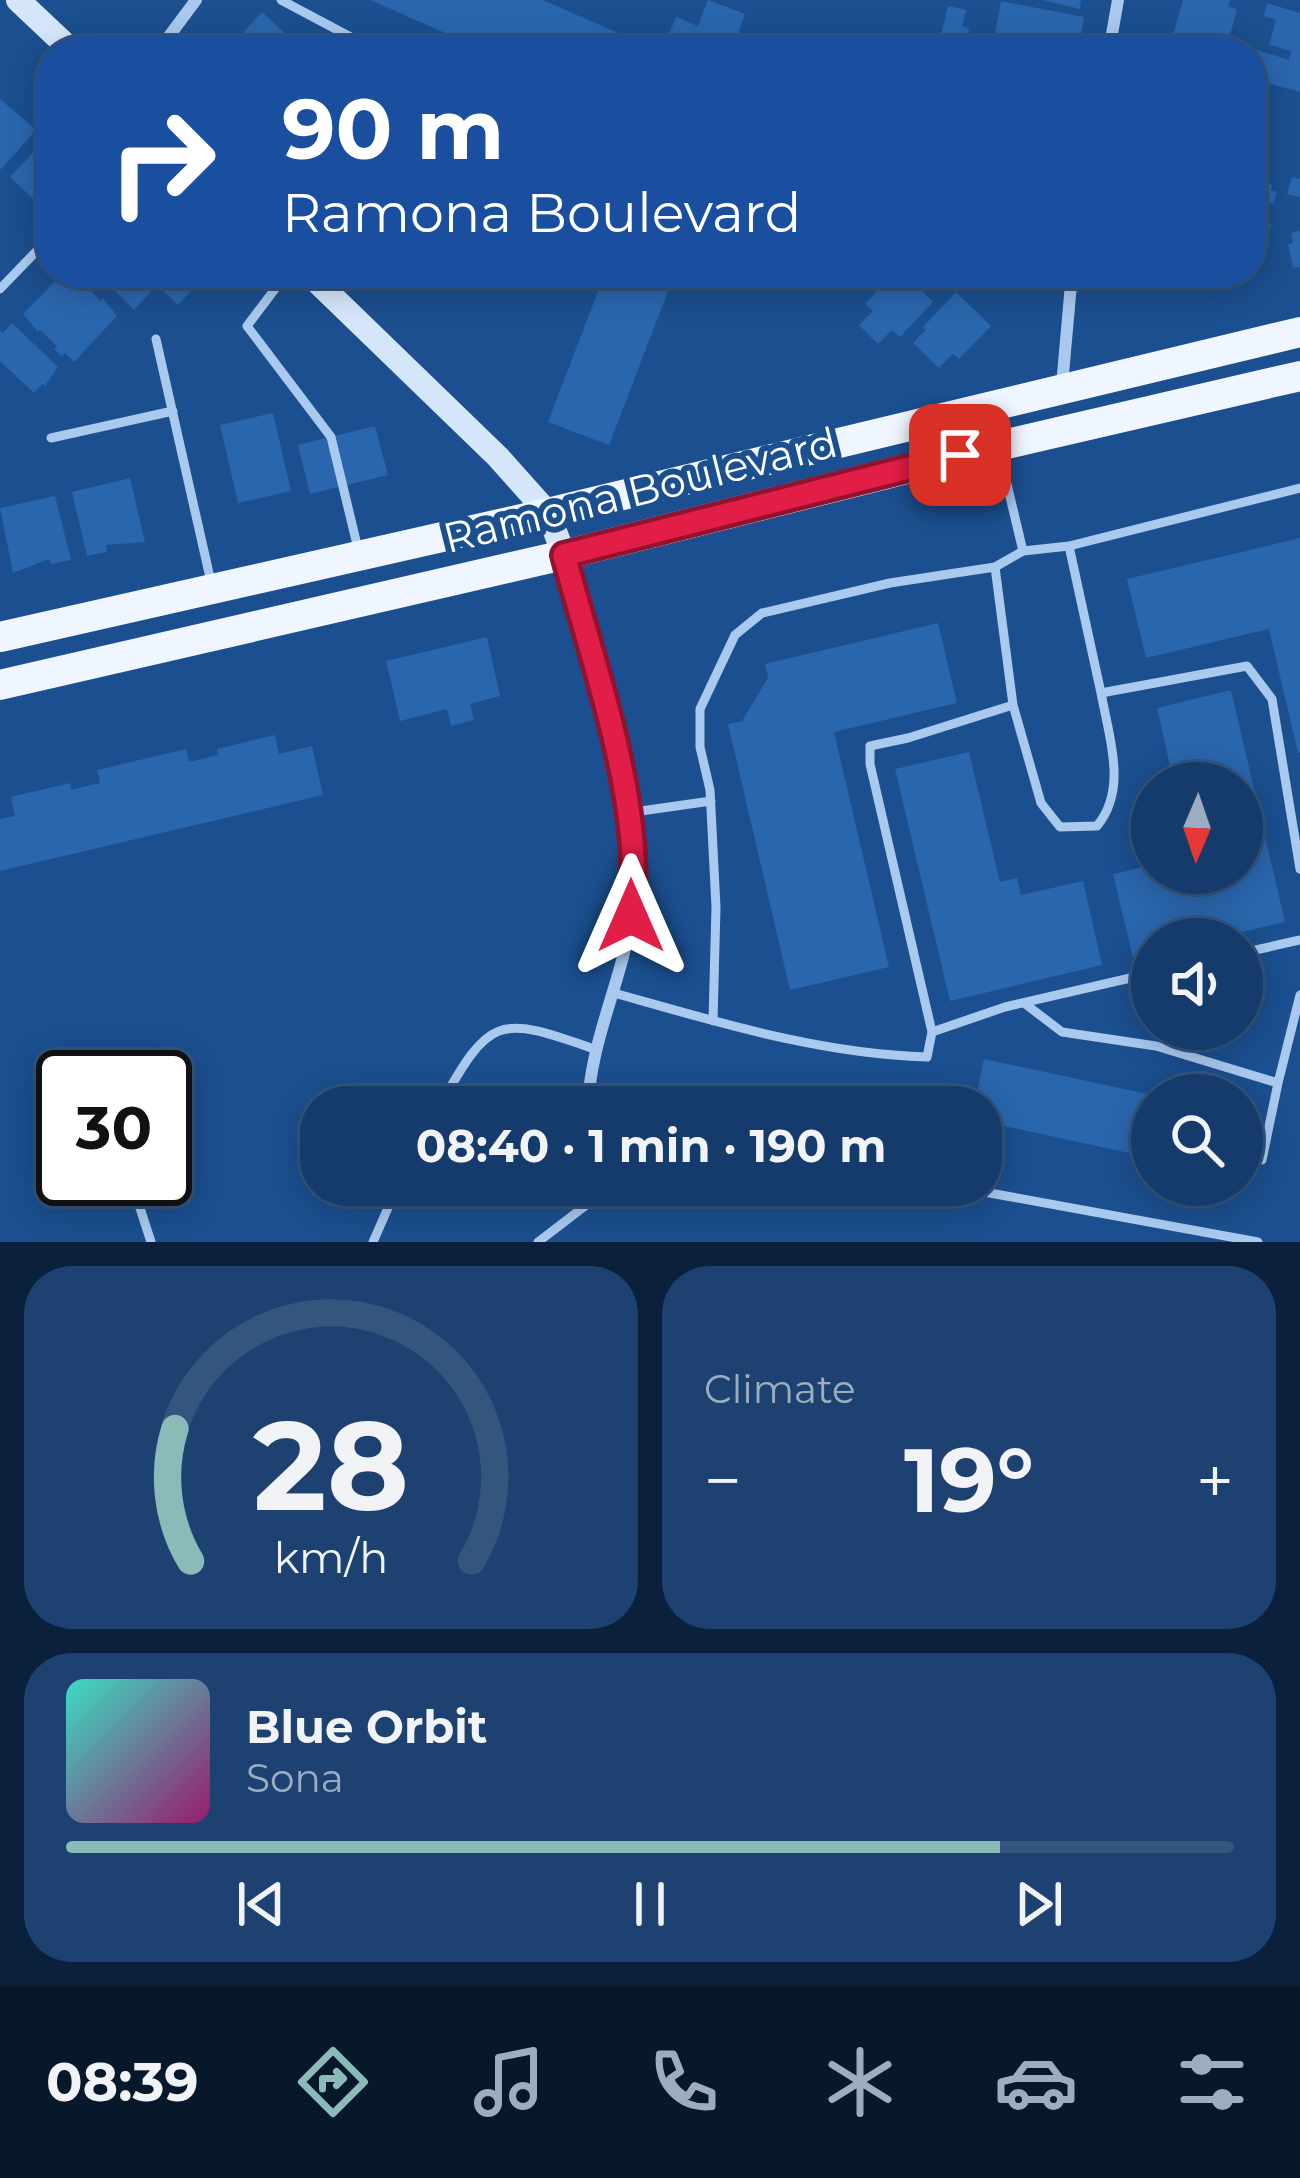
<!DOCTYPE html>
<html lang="en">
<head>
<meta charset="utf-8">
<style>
  body { margin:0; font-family:Montserrat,sans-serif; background:#1d4271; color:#f1f3f6; height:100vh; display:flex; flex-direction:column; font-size:45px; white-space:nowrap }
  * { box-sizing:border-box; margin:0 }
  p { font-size:39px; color:#9dadc1 }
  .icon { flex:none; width:66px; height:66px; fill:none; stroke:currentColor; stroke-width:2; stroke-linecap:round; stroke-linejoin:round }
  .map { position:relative; height:1242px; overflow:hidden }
  .sheet { display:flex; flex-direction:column; gap:24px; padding:24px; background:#0b203b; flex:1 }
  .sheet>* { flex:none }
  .hud { position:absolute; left:36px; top:36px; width:1230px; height:252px; border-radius:48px; box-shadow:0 6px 30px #0003,0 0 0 3px #33557e; background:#1a4fa0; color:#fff; overflow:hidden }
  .needle { width:78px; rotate:182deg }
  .tools { position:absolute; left:1131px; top:762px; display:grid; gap:24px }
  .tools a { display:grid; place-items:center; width:132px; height:132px; border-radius:50%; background:#143b6b; box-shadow:0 6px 30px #0003,0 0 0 3px #33557e; font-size:60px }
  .speed { position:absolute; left:36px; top:1050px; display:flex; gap:24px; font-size:60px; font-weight:700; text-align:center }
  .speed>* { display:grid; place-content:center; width:156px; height:156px; border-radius:50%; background:#143b6b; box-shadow:0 6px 30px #0003,0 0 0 3px #33557e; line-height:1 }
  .speed .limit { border:6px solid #111; border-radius:18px; background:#fff; color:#111 }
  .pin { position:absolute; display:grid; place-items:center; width:102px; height:102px; color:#fff; margin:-51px; border-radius:24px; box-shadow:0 6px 18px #0006 }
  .me { position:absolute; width:132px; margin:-66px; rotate:0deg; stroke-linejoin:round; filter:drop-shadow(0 0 9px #0008) }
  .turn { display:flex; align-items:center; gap:42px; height:252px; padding:0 48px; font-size:54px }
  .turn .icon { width:156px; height:156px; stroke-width:2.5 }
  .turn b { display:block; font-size:84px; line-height:102px }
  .big { font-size:90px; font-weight:700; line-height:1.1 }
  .sheet .card { flex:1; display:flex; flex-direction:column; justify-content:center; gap:18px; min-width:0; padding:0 42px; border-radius:48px; background:#1d4271 }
  .sheet .dial { align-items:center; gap:0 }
  .dial svg { height:312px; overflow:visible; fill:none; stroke:#33557e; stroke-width:7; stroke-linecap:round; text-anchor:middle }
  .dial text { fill:#f1f3f6; stroke:none }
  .song { display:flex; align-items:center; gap:36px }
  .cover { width:144px; height:144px; border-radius:18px; background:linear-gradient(135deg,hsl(170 70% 55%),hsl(320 70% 35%)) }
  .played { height:12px; border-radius:6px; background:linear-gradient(90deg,#8bbbb9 80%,#33557e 80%) }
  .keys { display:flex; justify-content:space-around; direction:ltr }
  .heat { display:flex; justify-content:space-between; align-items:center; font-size:66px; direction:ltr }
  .sheet .tiles { flex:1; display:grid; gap:24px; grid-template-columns:1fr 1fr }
  .card:last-child { grid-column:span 2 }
  .trip { position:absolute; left:300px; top:1086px; width:702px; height:120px; border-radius:48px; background:#143b6b; box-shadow:0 6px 30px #0003,0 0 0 3px #33557e; font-weight:700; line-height:120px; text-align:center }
  .dock { display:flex; height:192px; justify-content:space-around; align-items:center; background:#08182b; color:#9dadc1 }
  .dock .icon { width:84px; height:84px }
  .dock .current { color:#8bbbb9 }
  .dock b { font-size:54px; color:#f1f3f6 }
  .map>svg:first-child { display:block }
</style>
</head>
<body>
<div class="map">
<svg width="1300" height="1242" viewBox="0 0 1300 1242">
  <rect width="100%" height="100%" fill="#1b4f8f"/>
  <path fill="#2a66ad" d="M 370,0 L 543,0 L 632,39 L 628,47 L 636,51 L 486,51 Z
    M 708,0 L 745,14 L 733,49 L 682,51 L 665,44 L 676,17 L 698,26 Z
    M 1042,0 L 1081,0 L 1080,9 Z
    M 1183,0 L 1230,0 L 1228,7 L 1237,9 L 1226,51 L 1172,38 Z
    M 1001,1 L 1084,17 L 1079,48 L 1014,50 L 1017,37 L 995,33 Z
    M 1267,3 L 1300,13 L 1300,92 L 1251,78 L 1251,51 L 1239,51 L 1241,45 L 1289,60 L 1291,51 L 1269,45 L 1276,20 L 1264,16 Z
    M 948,6 L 966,10 L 962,26 L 969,28 L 967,40 L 941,35 Z
    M 262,12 L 304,51 L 226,51 Z
    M 0,99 L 36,130 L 0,170 Z
    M 46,139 L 51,144 L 51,208 L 47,212 L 10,177 Z
    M 1292,177 L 1300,179 L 1300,197 L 1287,194 Z
    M 1251,179 L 1272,185 L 1271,190 L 1277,192 L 1273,204 L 1267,202 L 1262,222 L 1271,225 L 1258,268 L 1251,266 Z
    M 1300,231 L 1300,267 L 1293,268 L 1288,244 L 1293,243 L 1291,233 Z
    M 63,273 L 79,275 L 86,281 L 83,284 L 101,301 L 103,298 L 117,316 L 74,362 L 65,353 L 62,356 L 54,349 L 57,346 L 40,330 L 38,332 L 23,314 Z
    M 98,273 L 202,273 L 205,276 L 178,305 L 157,285 L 134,310 Z
    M 605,273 L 675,273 L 609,445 L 548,422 Z
    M 894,273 L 905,273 L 933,302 L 900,337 L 892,330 L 878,344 L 859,325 L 873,311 L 865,304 Z
    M 956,292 L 991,326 L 959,359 L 953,354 L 939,368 L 913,343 L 926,330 L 923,327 Z
    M 12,323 L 58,367 L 45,386 L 42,384 L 34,393 L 0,361 L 0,331 L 3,333 Z
    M 273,413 L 291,491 L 238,503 L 220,425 Z
    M 375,426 L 388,475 L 310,494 L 298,445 Z
    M 130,478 L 145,542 L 106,545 L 107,552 L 87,556 L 72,492 Z
    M 55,496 L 71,560 L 51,564 L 49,559 L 13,573 L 0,508 Z
    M 1300,538 L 1300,753 L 1298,753 L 1269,629 L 1146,658 L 1127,579 Z
    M 938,623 L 957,703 L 834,732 L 889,967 L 790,990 L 728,724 L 742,721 L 768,678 L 765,664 Z
    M 487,637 L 500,696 L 470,704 L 474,720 L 451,726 L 447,709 L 400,721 L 386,661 Z
    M 1231,690 L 1285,922 L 1212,939 L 1152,939 L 1152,953 L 1133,958 L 1113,874 L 1152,865 L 1152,873 L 1242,873 L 1242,783 L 1174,783 L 1157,708 Z
    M 275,735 L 279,754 L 312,746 L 323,795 L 0,871 L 0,819 L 15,816 L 11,797 L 70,783 L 71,790 L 100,783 L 97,770 L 186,749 L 189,762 L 218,755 L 217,749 Z
    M 969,752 L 1000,882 L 1017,878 L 1021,895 L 1083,881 L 1102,965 L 950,1001 L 895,769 Z
    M 984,1059 L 1152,1095 L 1152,1158 L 981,1121 L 981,1107 L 974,1107 Z
    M 1242,1115 L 1251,1116 L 1244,1150 L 1242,1149 Z"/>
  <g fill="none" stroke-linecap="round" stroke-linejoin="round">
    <path stroke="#a9c9ee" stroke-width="9" d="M 281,0 L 377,51
      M 287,273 L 247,326 L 331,437 L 359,553
      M 0,289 L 51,236
      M 156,339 L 211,582
      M 51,438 L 173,411
      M 999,451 L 1023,551 L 1069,546 L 1300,488
      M 1069,546 L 1101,693 L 1247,666 L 1272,699 L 1300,869
      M 1023,551 L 995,567 L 1013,705 L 908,738 L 870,746 L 870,764 L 932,1032 L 1005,1007 L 1152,973
      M 1013,705 L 1041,803 L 1060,827 L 1097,826 C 1128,789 1109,737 1101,693
      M 627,813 L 711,801
      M 1242,953 L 1300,940
      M 614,993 C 717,1022 820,1054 927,1057 L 932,1032
      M 1024,1003 L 1062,1032 L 1156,1046 L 1278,1083 L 1300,995
      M 713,1021 L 716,907 L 710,790 L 700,747 L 700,709 L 735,635 L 762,613 L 890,583 L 995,567
      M 439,1107 C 490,1017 496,1014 594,1049
      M 1262,1160 L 1278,1083
      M 946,1185 L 1258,1242
      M 139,1205 L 151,1242
      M 373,1242 L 398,1185
      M 538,1242 L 589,1203 L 641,1185"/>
    <path stroke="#a9c9ee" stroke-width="12" d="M 158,51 L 196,0
      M 1109,51 L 1118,0
      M 1062,385 L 1072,273
      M 565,556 C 589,650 621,745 630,841 C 631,859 635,878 634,896 C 629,964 596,1024 589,1092"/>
    <path stroke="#d6e6fa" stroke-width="24" d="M 18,0 L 72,51
      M 308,273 L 498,457 L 548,513 L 564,555"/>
    <path stroke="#f0f6ff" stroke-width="30" d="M 0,637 L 548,513 L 1300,332
      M 0,685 L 564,555 L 998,446 L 1300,376"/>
  </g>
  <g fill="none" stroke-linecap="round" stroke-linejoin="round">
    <g stroke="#92132f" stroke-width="30">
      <path id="route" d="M 631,916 C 646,808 592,661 564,555 L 960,455"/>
    </g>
    <use href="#route" stroke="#e11d48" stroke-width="21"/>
  </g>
  <g text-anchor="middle" stroke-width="12" stroke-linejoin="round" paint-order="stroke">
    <g font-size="42" fill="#fff" stroke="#1b4f8f">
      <text transform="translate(640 490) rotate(-14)" y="15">Ramona Boulevard</text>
    </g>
  </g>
</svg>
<div class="tools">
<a><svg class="needle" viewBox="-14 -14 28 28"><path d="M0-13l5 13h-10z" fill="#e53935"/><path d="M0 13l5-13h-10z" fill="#9dadc1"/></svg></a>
<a><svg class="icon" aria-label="sound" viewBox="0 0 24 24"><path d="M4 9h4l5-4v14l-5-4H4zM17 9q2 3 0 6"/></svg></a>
<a><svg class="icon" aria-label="search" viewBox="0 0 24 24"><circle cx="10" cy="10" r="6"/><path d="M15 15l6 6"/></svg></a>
</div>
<div class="speed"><div class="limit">30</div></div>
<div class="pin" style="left:960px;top:455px;background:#d93025"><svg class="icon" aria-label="arrive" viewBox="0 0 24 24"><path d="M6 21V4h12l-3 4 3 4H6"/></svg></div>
<svg class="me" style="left:631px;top:916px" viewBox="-20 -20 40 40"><path d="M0-17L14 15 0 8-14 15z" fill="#e11d48" stroke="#fff" stroke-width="4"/></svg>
<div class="trip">08:40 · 1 min · 190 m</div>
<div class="hud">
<div class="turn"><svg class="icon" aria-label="right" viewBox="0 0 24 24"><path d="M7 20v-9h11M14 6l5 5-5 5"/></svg><div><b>90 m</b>Ramona Boulevard</div></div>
</div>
</div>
<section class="sheet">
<div class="tiles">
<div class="card dial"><svg viewBox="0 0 100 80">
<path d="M14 69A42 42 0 1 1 86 69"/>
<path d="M14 69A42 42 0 0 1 10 35" stroke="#8bbbb9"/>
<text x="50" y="56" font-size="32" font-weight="700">28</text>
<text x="50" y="72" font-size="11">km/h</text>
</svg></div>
<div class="card"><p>Climate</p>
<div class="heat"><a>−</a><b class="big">19°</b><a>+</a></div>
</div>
<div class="card">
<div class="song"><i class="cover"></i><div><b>Blue Orbit</b><p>Sona</p></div></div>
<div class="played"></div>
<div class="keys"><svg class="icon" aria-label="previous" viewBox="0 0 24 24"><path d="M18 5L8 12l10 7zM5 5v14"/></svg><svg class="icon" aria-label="pause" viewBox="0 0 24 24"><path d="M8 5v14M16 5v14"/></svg><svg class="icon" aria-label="next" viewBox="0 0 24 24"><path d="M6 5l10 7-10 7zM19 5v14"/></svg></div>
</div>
</div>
</section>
<nav class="dock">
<b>08:39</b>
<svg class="icon current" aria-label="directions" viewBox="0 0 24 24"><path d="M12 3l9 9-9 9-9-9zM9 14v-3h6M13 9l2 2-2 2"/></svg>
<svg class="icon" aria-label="music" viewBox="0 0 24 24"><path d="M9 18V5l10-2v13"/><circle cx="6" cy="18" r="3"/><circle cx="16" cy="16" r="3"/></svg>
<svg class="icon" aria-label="phone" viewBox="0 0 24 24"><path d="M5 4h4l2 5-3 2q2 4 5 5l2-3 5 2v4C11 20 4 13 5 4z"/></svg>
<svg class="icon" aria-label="climate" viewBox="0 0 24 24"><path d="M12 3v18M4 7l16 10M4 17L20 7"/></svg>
<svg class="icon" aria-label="car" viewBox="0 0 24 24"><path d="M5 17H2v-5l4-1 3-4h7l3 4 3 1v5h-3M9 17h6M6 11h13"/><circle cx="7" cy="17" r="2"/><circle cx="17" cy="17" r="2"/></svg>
<svg class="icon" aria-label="filters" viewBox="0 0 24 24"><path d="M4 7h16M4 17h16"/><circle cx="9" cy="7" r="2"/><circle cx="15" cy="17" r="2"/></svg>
</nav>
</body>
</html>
